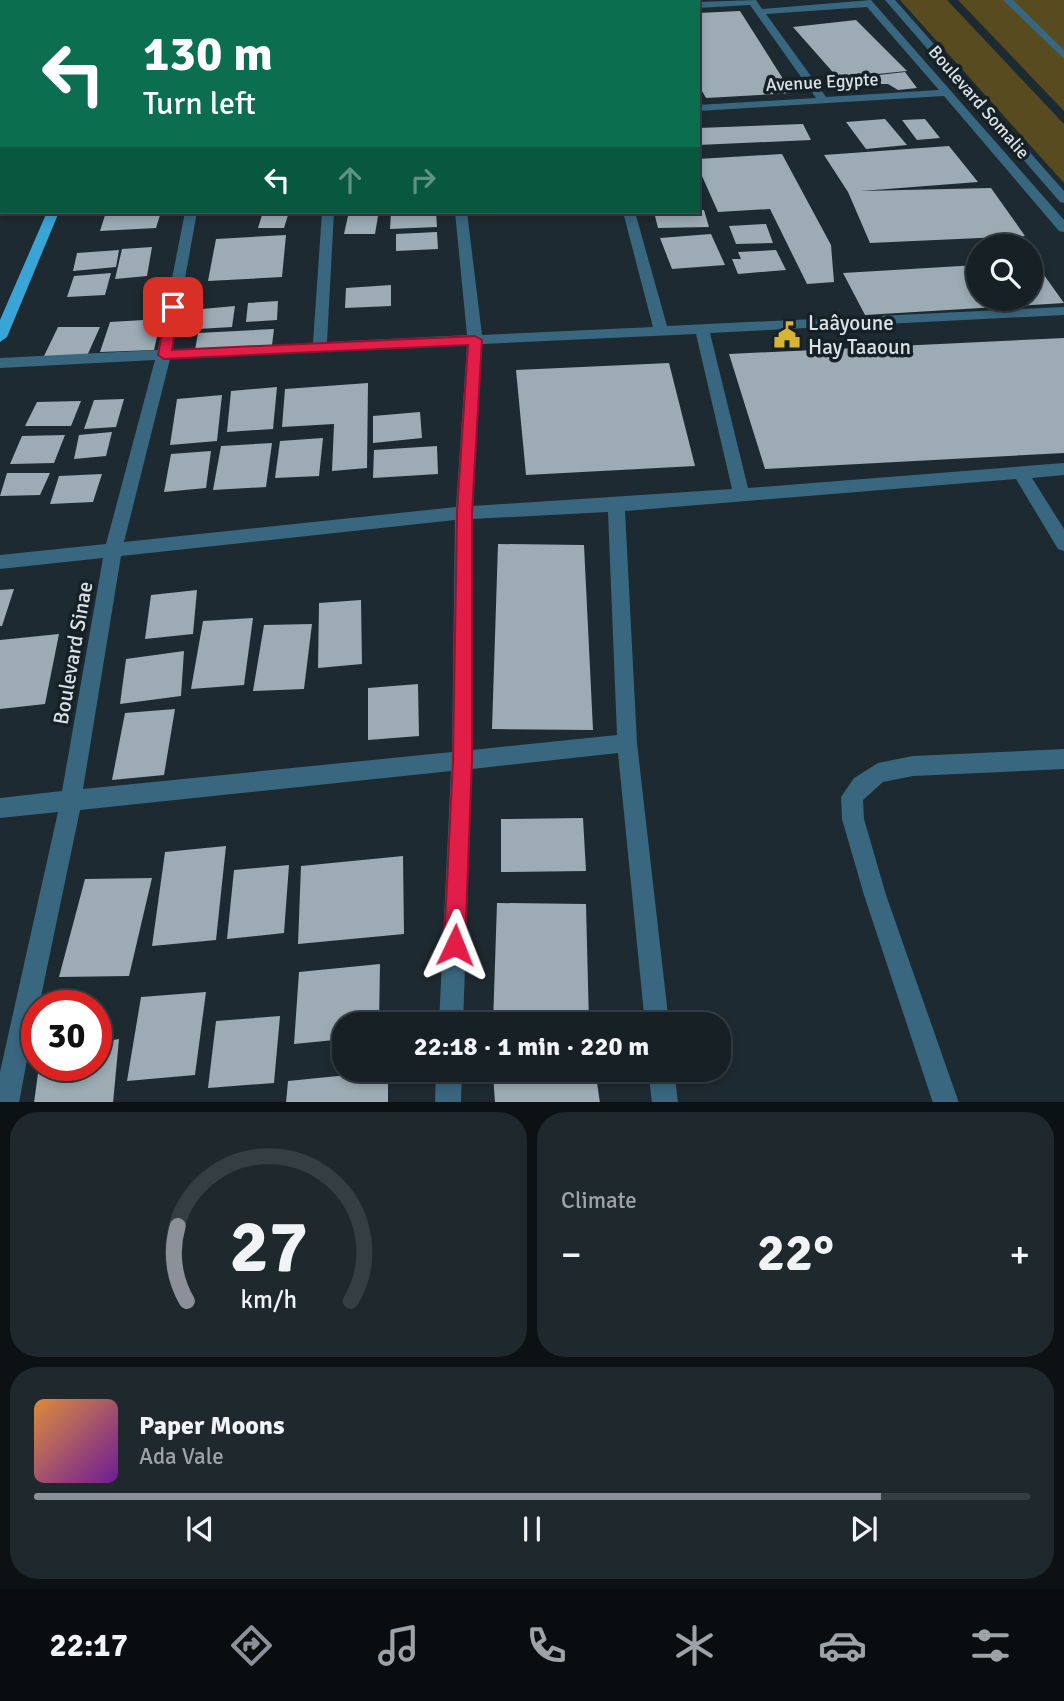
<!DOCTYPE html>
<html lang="en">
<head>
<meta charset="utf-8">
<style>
  body { margin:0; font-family:Signika,sans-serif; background:#1f282d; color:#f1f3f6; height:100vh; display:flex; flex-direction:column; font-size:26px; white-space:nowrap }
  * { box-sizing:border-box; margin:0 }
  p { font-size:23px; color:#9ea3a7 }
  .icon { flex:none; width:38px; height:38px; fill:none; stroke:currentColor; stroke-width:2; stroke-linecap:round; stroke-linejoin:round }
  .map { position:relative; height:1102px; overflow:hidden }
  .panel { display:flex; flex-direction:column; gap:10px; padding:10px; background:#0c1214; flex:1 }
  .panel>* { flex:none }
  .top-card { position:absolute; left:0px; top:0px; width:700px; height:214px; box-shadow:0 4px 10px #0003,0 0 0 2px #353e42; background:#0b6e4f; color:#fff; overflow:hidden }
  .controls { position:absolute; left:966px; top:234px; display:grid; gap:14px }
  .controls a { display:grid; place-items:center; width:77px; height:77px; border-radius:50%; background:#162025; box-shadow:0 4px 10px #0003,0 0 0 2px #353e42; font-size:35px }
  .speed { position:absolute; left:21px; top:990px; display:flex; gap:14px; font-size:35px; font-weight:700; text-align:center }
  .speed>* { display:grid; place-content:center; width:91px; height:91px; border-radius:50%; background:#162025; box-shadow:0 4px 10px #0003,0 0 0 2px #353e42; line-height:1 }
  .speed .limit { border:10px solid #d22; background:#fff; color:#111 }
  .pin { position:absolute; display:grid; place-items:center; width:60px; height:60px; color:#fff; margin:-30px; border-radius:14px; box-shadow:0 4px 10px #0006 }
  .me { position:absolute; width:77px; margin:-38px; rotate:2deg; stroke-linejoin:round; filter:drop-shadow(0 0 5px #0008) }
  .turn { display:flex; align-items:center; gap:24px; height:147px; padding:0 28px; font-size:32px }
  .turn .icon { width:91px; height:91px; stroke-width:2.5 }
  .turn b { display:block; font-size:49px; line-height:60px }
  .lanes { display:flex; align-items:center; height:66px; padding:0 28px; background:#0003; justify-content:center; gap:35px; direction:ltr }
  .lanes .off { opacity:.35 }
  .big { font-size:52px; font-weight:700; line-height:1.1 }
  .panel .card { flex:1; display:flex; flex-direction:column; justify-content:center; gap:10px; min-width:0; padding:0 24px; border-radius:28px; background:#1f282d }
  .panel .dial { align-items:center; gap:0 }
  .dial svg { height:182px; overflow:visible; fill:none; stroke:#353e42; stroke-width:7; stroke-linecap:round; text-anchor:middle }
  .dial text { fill:#f1f3f6; stroke:none }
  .song { display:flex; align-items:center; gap:21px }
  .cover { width:84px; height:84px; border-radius:10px; background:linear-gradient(135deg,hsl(30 70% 55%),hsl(280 70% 35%)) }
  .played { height:7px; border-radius:4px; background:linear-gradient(90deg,#8c9099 85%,#353e42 85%) }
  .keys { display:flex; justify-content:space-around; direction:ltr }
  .heat { display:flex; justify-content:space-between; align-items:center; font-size:38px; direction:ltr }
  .panel .tiles { flex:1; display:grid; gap:10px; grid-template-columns:1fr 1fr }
  .card:last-child { grid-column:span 2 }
  .trip { position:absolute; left:332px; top:1012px; width:399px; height:70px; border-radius:28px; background:#162025; box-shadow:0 4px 10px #0003,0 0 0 2px #353e42; font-weight:700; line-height:70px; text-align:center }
  .tabs { display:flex; height:112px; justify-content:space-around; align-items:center; background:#090d0f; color:#9ea3a7 }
  .tabs .icon { width:49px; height:49px }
  .tabs .selected { color:#8c9099 }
  .tabs b { font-size:32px; color:#f1f3f6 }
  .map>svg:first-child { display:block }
</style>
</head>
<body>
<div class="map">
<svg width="1064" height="1103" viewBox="0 0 1064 1103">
  <rect width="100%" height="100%" fill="#1e2a31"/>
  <path fill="#574b1f" d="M 900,0 L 947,0 L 1064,124 L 1064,183 Z
    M 958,0 L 1064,0 L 1064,111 Z"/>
  <path fill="#9cabb4" d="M 740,11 L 792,93 L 706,98 L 698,84 L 698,13 Z
    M 856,20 L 907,71 L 838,78 L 793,27 Z
    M 905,72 L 917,88 L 898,90 L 888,84 L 877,84 L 870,76 Z
    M 885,119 L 907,145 L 866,149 L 846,122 Z
    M 925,119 L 940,138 L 917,140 L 902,120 Z
    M 803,124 L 811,140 L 698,145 L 698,128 Z
    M 949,146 L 978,182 L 861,191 L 991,188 L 1025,236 L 870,243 L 848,192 L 824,155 Z
    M 782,154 L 831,245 L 834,282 L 807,284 L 770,209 L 718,212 L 698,167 L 698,159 Z
    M 698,210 L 704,210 L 709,227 L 658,228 L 654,212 Z
    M 106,212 L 161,212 L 156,228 L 100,231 Z
    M 263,212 L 289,212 L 284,228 L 258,228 Z
    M 391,212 L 436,212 L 437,227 L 390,229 Z
    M 348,216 L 378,216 L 375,234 L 344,234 Z
    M 766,224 L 773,243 L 736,244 L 729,226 Z
    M 437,232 L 438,249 L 396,251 L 396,234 Z
    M 711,234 L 725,265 L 672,269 L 660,238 Z
    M 286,235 L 282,277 L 208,281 L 216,239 Z
    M 152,247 L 147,276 L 115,279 L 122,249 Z
    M 119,250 L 116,267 L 73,271 L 77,253 Z
    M 776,250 L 786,270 L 738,274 L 732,259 L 741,259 L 738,252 Z
    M 1034,261 L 1064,303 L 865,315 L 843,273 L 978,265 L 978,299 L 1031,299 L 1031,262 Z
    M 111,273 L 105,295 L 67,297 L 74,276 Z
    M 391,285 L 391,306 L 345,308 L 346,288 Z
    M 278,301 L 277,320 L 246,322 L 248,303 Z
    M 235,306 L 232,327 L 198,329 L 202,309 Z
    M 161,319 L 154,350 L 100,352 L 110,322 Z
    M 58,327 L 100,327 L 87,356 L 44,356 Z
    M 274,329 L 272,345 L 195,350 L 198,333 Z
    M 1064,338 L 1064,453 L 765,469 L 729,354 Z
    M 669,363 L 695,466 L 526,475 L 516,370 Z
    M 368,383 L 367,468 L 332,471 L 334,424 L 282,427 L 285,389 Z
    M 277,387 L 273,429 L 227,432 L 231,391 Z
    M 222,395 L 217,441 L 170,445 L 177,399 Z
    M 124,399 L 116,427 L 84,429 L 94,400 Z
    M 81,401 L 71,426 L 25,426 L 37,402 Z
    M 420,412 L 422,438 L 373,443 L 373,416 Z
    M 112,432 L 106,456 L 74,459 L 79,435 Z
    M 65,435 L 54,463 L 10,464 L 22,436 Z
    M 323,438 L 319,476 L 275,478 L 280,441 Z
    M 272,443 L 266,487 L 213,490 L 221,446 Z
    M 437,446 L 438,474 L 373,478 L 374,450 Z
    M 211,451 L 206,488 L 164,492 L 171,454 Z
    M 7,473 L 50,473 L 40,495 L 0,496 Z
    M 102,474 L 93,502 L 50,504 L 59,476 Z
    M 498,544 L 584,545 L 593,730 L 492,729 Z
    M 14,589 L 2,626 L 0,626 L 0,590 Z
    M 197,590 L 193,634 L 145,639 L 151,595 Z
    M 361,600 L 362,664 L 318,668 L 319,603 Z
    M 253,618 L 244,685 L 191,689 L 203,621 Z
    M 312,624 L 304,689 L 253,691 L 264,625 Z
    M 59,634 L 45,704 L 0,709 L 0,640 Z
    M 184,651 L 181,696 L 120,704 L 126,659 Z
    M 418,684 L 419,736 L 368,740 L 368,688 Z
    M 175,709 L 164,775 L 112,780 L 125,713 Z
    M 583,818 L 586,871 L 501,872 L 501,819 Z
    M 226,846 L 216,940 L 152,946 L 165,852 Z
    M 403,856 L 404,934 L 298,944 L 301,866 Z
    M 289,865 L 284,933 L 227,939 L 234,870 Z
    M 152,878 L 129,976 L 59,977 L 85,879 Z
    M 497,903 L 586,904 L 589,1024 L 493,1024 Z
    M 380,964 L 379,1024 L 345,1024 L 345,1039 L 294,1044 L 299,972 Z
    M 206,992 L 195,1075 L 127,1081 L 141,997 Z
    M 280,1016 L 274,1083 L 208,1088 L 216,1021 Z
    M 119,1039 L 113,1103 L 34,1103 L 39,1066 L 96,1066 L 96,1043 Z
    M 520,1069 L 595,1069 L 600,1103 L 495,1103 L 493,1073 Z
    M 388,1071 L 388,1103 L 286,1103 L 288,1081 Z"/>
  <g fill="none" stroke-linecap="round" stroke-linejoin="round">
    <path fill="#39677f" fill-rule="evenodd" d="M 129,0 L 163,0 L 129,2 Z
      M 229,0 L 239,0 L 239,2 L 229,2 Z
      M 335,0 L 345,0 L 345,2 L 335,2 Z
      M 629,0 L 639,0 L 640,2 L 630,2 Z
      M 756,0 L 762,9 L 871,0 L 1064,220 L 1064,232 L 1059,231 L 944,96 L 698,111 L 698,105 L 816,98 L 750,5 L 698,8 L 698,2 ZM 867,7 L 939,90 L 826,97 L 766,14 Z
      M 885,0 L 895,0 L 1064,191 L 1064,203 L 1060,202 Z
      M 1003,0 L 1013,0 L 1064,50 L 1064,59 Z
      M 185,212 L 197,212 L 172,350 L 313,343 L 322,212 L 334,212 L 327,342 L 467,335 L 455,212 L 467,212 L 482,335 L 653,327 L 623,212 L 635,212 L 667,326 L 1064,307 L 1064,315 L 710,333 L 748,488 L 1064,463 L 1064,475 L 1032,478 L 1064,529 L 1064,551 L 1058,549 L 1016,479 L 625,511 L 637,743 L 669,1024 L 645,1024 L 618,753 L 472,769 L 463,1024 L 439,1024 L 451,771 L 80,810 L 39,1006 L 37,1006 L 19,1103 L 0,1103 L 0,1072 L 58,812 L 0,818 L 0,798 L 62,791 L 103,558 L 0,569 L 0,555 L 106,544 L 155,360 L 0,368 L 0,358 L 158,350 ZM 696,334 L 732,489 L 473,506 L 482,344 ZM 467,345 L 456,507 L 124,542 L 170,359 ZM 608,512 L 617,735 L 472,750 L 472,519 ZM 455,520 L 452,752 L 83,789 L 121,556 Z
      M 1064,749 L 1064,769 L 913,776 L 883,782 L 863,800 L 864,819 L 886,895 L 959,1103 L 933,1103 L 864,895 L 842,819 L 841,797 L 854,778 L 878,763 L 913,756 Z
      M 436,1069 L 462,1069 L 461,1103 L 435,1103 Z
      M 648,1069 L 674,1069 L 678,1103 L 652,1103 Z"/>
    <path fill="#39a4d6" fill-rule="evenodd" d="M 128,0 L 138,0 L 138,2 L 128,2 Z
      M 47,212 L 59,212 L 7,337 L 0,342 L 0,320 Z"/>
  </g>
  <path fill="#e11d48" stroke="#92132f" stroke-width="2" d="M 173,303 L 179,307 L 172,350 L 475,336 L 482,340 L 472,513 L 472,761 L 465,945 L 462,952 L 455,955 L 447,952 L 444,945 L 453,761 L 457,513 L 468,345 L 164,359 L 158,355 L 167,307 Z"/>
  <defs>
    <g id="civic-bare" transform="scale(2.1)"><path d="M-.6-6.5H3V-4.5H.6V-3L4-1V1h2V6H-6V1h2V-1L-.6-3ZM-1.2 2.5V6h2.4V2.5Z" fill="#d6b534" stroke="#152127" stroke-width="2.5" paint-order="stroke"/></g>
  </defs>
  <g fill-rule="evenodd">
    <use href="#civic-bare" x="787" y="335"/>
  </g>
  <g text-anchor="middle" stroke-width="7" stroke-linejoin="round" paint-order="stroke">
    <g font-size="18" fill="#dae2e7" stroke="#152127">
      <text transform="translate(822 82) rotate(-3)" y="6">Avenue Egypte</text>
      <text transform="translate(979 102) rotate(49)" y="6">Boulevard Somalie</text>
    </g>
    <g font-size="21" fill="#dae2e7" stroke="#152127" text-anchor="start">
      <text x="808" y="330">Laâyoune<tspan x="808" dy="24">Hay Taaoun</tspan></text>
    </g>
    <g font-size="21" fill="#dae2e7" stroke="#152127">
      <text transform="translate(73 653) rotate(-80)" y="7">Boulevard Sinae</text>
    </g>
  </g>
</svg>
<div class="controls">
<a><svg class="icon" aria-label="search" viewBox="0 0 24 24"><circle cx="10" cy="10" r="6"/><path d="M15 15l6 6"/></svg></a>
</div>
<div class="speed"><div class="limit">30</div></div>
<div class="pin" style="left:173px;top:307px;background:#d93025"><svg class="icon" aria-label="arrive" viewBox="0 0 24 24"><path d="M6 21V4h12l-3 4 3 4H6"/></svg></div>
<svg class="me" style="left:455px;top:945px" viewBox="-20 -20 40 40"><path d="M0-17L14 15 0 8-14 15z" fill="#e11d48" stroke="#fff" stroke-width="4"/></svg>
<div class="trip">22:18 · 1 min · 220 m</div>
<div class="top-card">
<div class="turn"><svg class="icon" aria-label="left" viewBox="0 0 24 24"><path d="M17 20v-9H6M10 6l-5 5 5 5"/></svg><div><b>130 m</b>Turn left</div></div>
<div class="lanes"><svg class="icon" aria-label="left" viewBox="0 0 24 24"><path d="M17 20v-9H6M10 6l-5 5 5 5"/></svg><svg class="icon off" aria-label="ahead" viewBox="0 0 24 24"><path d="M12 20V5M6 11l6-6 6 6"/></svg><svg class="icon off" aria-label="right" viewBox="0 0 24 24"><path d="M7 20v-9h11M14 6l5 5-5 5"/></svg></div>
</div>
</div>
<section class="panel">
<div class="tiles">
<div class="card dial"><svg viewBox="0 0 100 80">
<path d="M14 69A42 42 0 1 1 86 69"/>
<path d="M14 69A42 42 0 0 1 10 36" stroke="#8c9099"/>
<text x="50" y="56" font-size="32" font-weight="700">27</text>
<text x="50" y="72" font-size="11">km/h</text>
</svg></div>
<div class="card"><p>Climate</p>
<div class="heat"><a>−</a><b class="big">22°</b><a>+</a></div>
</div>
<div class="card">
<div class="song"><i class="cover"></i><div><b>Paper Moons</b><p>Ada Vale</p></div></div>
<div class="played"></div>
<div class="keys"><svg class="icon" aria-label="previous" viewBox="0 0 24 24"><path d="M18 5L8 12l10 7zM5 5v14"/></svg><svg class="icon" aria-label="pause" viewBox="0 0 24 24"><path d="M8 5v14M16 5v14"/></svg><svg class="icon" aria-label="next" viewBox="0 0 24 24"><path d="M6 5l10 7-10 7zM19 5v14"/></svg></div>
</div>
</div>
</section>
<nav class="tabs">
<b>22:17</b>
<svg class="icon selected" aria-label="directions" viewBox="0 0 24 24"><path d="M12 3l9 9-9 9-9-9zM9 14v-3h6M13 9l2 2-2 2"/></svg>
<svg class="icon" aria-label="music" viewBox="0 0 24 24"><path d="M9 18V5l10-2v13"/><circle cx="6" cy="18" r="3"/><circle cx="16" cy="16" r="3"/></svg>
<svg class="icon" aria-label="phone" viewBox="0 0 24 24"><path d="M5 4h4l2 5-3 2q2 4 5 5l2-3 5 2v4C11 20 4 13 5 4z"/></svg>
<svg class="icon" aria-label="climate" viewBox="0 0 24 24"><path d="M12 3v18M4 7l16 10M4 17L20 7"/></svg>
<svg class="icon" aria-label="car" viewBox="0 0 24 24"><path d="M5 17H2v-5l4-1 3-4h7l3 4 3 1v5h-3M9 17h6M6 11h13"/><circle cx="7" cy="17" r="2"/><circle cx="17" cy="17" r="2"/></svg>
<svg class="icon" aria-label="filters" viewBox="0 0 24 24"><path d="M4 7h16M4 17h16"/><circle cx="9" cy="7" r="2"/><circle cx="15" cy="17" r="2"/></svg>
</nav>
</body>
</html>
